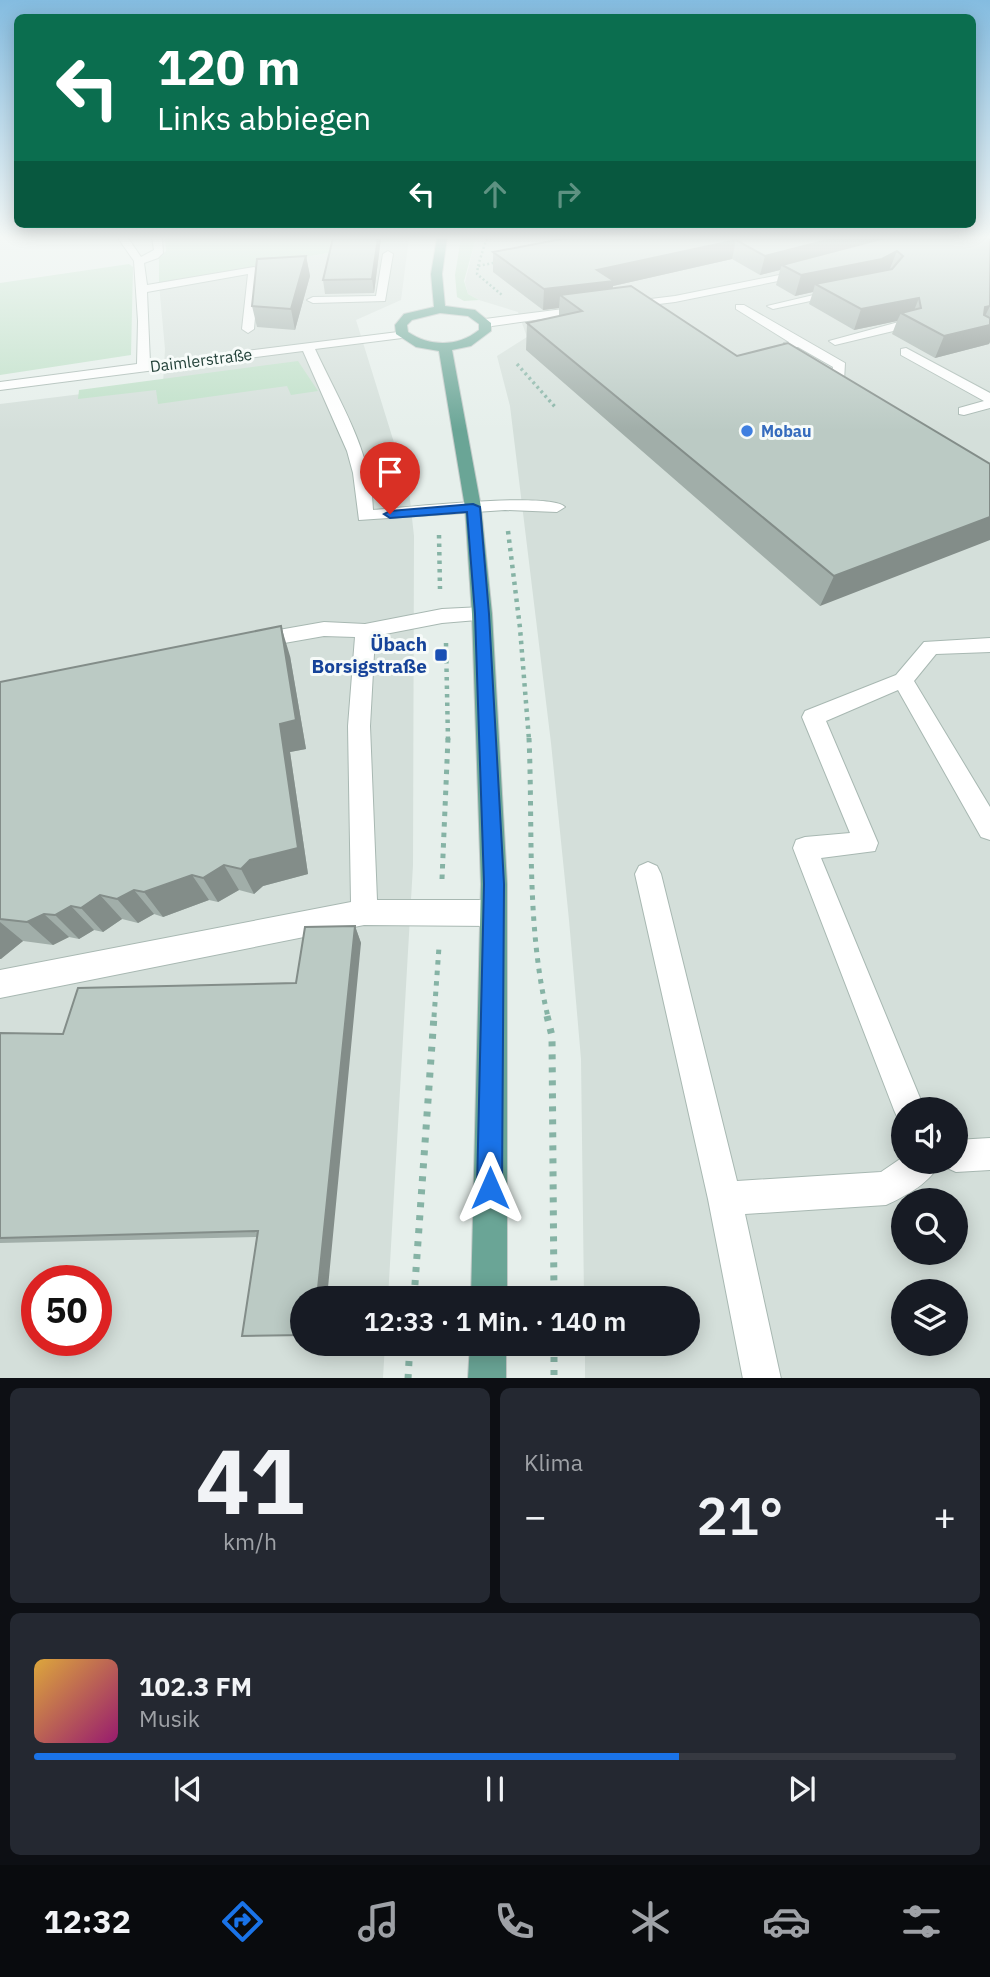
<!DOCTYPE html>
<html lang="de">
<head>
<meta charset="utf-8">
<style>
  body { margin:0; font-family:"IBM Plex Sans",sans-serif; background:#242831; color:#f1f3f6; height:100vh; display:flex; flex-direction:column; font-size:26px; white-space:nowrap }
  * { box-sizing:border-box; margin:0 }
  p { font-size:23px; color:#9ea1a6 }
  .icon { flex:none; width:38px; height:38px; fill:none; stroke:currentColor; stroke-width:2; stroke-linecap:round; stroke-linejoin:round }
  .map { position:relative; height:1378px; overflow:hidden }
  .details { display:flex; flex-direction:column; gap:10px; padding:10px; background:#0d0f14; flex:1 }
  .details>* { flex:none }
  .guide { position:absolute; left:14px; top:14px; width:962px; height:214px; border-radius:10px; box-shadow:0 4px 18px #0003; background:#0b6e4f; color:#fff; overflow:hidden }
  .buttons { position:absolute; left:891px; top:1097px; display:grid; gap:14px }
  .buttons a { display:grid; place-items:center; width:77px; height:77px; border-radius:50%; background:#171b24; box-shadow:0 4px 18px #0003; font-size:35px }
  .speed { position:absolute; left:21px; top:1265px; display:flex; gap:14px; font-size:35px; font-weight:700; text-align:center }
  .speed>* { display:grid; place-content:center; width:91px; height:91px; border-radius:50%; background:#171b24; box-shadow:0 4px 18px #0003; line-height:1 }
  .speed .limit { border:10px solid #d22; background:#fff; color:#111 }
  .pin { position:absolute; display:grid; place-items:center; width:60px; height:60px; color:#fff; margin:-72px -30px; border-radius:50% 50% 50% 0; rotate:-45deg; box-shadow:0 0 7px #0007 }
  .pin .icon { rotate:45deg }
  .me { position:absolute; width:77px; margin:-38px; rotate:0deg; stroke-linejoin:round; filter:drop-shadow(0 0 5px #0008) }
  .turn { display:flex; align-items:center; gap:24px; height:147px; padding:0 28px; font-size:32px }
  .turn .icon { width:91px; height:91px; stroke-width:2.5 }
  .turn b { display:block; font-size:49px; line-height:60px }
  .lanes { display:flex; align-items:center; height:66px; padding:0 28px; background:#0003; justify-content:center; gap:35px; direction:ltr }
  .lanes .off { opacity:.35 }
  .big { font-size:52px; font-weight:600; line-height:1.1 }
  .details .widget { flex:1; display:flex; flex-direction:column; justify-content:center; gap:10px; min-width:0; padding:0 24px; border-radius:10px; background:#242831 }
  .details .dial { align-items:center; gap:0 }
  .dial b { font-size:91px; line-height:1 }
  .song { display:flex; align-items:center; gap:21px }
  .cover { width:84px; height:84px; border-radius:10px; background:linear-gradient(135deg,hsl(40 70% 55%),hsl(320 70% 35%)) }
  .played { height:7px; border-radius:4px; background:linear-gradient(90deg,#1a73e8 70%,#363941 70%) }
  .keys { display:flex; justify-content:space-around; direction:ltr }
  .heat { display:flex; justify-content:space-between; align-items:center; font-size:38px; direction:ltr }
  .details .tiles { flex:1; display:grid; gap:10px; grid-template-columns:1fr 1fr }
  .widget:last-child { grid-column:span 2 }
  .trip { position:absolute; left:290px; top:1286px; width:410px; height:70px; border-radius:35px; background:#171b24; box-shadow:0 4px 18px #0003; font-weight:600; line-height:70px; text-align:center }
  .dock { display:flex; height:112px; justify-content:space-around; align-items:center; background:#090b0e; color:#9ea1a6 }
  .dock .icon { width:49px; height:49px }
  .dock .active { color:#1a73e8 }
  .dock b { font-size:32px; color:#f1f3f6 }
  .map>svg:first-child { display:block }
</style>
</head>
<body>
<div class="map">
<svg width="990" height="1379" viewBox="0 0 990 1379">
  <rect width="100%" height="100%" fill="#e6efeb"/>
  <path fill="#d4dfda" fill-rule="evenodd" d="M 409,238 L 401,300 L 356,320 L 409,491 L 414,536 L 413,865 L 388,1298 L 303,1298 L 303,1344 L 385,1344 L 383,1378 L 0,1378 L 0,404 L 163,384 L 165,349 L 159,284 ZM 37,1281 L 96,1281 L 96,1340 L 37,1340 Z
    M 476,238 L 946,238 L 990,255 L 990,1378 L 585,1378 L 585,1344 L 688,1344 L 688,1298 L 584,1298 L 581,1059 L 569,920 L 551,743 L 510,406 L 497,356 L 527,337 L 518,312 L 479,300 L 468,294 L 465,282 ZM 903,1110 L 956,1110 L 956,1162 L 903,1162 ZM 903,1200 L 956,1200 L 956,1253 L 903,1253 ZM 903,1292 L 956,1292 L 956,1344 L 903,1344 Z"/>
  <path fill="#bfe0c8" d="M 165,238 L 409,238 L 159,284 L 159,258 L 166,251 Z
    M 461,238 L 476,238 L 464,281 L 468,294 L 479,300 L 464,301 L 457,297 L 455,275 Z
    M 129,264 L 133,267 L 131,355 L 0,375 L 0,283 Z
    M 298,361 L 318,391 L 291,395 L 287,386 L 158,404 L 156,390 L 78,399 L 79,390 Z"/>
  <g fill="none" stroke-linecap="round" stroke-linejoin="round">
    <g stroke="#a8b8b2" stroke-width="2">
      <path id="minor" d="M 118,238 L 128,238 L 141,257 L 154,250 L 152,238 L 162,238 L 163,253 L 158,258 L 144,263 L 147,285 L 254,267 L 259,270 L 254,329 L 248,333 L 242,329 L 248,274 L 147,292 L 150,363 L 406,331 L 406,337 L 402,338 L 315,349 C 339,401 372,452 373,510 C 402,508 551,491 565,507 L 557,512 L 505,510 L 359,520 L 353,473 L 347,451 L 303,351 L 0,390 L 0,382 L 137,364 L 138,321 L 134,261 Z
        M 388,251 L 393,254 L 385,301 L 313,303 L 307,300 L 313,297 L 376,296 L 383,254 Z
        M 804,270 L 809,273 L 808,275 L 675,302 L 626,308 L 620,305 L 626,302 L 675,296 Z
        M 839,289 L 843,290 L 843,294 L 773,309 L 767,306 Z
        M 736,305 L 744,305 L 845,363 L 844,381 L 858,389 L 858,395 C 848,397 836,389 830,382 L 833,367 L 798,347 L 784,349 L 784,343 L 789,342 L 736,309 Z
        M 587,306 L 591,308 L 591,312 L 485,327 L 479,323 L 485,319 Z
        M 906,320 L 910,321 L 910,327 L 835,345 L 829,341 Z
        M 906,348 L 990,393 L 990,408 L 964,415 L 959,414 L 959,408 L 984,401 L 901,355 L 901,349 Z
        M 482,607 L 489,609 L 492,614 L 489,619 L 442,623 L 375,636 L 370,726 L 377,900 L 492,900 L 501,904 L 505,913 L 501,922 L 492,926 L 364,925 L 0,998 L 0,970 L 351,902 L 348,726 L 355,637 L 324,636 L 256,648 L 249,646 L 246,641 L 249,636 L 256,634 L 324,622 L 365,624 L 442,609 Z
        M 990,638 L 990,652 L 936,654 L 914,681 L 990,807 L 990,840 L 981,837 L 898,690 L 826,721 L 878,843 L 875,851 L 821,858 L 925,1110 L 903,1110 L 903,1123 L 899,1121 L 894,1110 L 793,848 L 796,840 L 805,837 L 850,833 L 802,717 L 805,711 L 896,675 L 924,642 Z
        M 648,862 L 657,866 L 661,874 L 737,1181 L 881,1172 L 903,1157 L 903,1162 L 940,1162 C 932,1182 906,1196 886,1205 L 745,1214 L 781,1379 L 743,1379 L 708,1199 L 635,874 L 639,866 Z
        M 990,1138 L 990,1170 L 956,1172 L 945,1167 L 942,1162 L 956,1162 L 956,1140 Z"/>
    </g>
    <g stroke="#c2cac8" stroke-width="2">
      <path id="major" d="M 437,238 L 447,238 L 442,274 L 445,306 L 475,310 L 491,323 L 491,331 L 471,346 L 452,350 L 481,507 L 492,614 L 507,884 L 507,1298 L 471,1298 L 481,884 L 472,614 L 465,507 L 439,351 L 416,347 L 396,334 L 395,325 L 404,314 L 434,307 L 431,274 ZM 440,313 L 468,316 L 479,324 L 479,330 C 458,347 430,347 408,332 L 407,325 L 412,320 Z
        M 470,1344 L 506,1344 L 506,1379 L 468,1379 Z"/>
    </g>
    <path stroke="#86b3a5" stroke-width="2.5" stroke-dasharray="2 2.5" stroke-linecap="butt" d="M 498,262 L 478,266 L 477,274 L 502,295
      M 478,266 L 486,240 L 495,238"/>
    <path stroke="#86b3a5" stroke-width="3.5" stroke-dasharray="2.5 3.5" stroke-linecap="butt" d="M 517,364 L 556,408"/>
    <path stroke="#86b3a5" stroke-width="4.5" stroke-dasharray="3.5 5" stroke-linecap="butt" d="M 508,531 L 520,628 L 529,740
      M 439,535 L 440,589
      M 446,643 L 448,740"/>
    <path stroke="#86b3a5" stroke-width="5" stroke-dasharray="4.5 6" stroke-linecap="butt" d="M 529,738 C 533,830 526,927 548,1017
      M 442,879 L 448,738
      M 434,1017 L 439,947"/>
    <path stroke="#86b3a5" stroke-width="7" stroke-dasharray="5 8" stroke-linecap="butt" d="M 547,1016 L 552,1036 L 554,1298
      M 414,1298 L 434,1016
      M 554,1344 L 554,1379
      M 408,1379 L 410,1344"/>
    <use href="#minor" fill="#fff" fill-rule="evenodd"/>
    <use href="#major" fill="#6aa596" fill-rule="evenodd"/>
  </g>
  <path fill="#a1aea9" d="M 381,238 L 374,293 L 325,294 L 323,280 Z
    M 551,238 L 990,238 L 990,342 L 989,344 L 935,358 L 892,334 L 897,321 L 854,330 L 809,304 L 813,292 L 795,296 L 776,285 L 780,270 L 760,275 L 732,259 L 613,286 L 613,289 L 737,356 L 990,464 L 820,606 L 526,350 L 527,323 L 559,316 L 559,308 L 543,310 L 493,272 L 493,252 L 555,241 Z
    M 306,256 L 310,276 L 295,330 L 257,327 L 252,306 Z
    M 290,656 L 306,749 L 290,752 L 308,874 L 263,886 L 254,894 L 239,890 L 218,902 L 209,900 L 163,917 L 154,914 L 138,923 L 122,919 L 103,932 L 94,930 L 79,939 L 69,937 L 53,945 L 23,941 L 0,959 L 0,682 Z
    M 355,926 L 361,943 L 257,1237 L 0,1243 L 0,1033 L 63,1034 L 296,983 Z"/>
  <path fill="#838d89" d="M 378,238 L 381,238 L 374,293 L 372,279 Z
    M 835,238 L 894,238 L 782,265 L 780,270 L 760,275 L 765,256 Z
    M 736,240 L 732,259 L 613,286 L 611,301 L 560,295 L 559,308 L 543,310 L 544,289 L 597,270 Z
    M 897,251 L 889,271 L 815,284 L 813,292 L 795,296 L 801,275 Z
    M 306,256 L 310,276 L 295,330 L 291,309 Z
    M 919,298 L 911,318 L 901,313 L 897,321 L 854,330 L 861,309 Z
    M 990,306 L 980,326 L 985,307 Z
    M 990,325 L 990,342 L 989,344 L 935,358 L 944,336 Z
    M 990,517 L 990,540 L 820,606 L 834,576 Z
    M 281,626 L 290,656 L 306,749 L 290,752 L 308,874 L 263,886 L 254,894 L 241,869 Z
    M 224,865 L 239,890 L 218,902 L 203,878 Z
    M 192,875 L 209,900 L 163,917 L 144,892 Z
    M 134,890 L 154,914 L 138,923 L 117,899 Z
    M 100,895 L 122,919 L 103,932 L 81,908 Z
    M 71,906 L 94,930 L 79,939 L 55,915 Z
    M 44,914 L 69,937 L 53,945 L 27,922 Z
    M 0,922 L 23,941 L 1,959 L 0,959 Z
    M 355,926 L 361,943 L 327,1298 L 317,1298 Z"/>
  <path fill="#bbcac4" stroke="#838d89" stroke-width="2" d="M 333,238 L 378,238 L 372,279 L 323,280 Z
    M 567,238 L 835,238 L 765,256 L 736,240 L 597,270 L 614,281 L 544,289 L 493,252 Z
    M 885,238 L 990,238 L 990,306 L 985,307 L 984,315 L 990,318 L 990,325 L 944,336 L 901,313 L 921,308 L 919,298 L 861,309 L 815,284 L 892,269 L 903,256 L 897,251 L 882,259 L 801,275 L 782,265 Z
    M 306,256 L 291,309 L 252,306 L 257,259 Z
    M 631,286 L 737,356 L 788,343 L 990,464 L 990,517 L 834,576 L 527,323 L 582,311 L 560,295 Z
    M 281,626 L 296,720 L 280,724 L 298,848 L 250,860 L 241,869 L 224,865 L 203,878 L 192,875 L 144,892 L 134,890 L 117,899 L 100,895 L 81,908 L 71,906 L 55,915 L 44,914 L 27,922 L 0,919 L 0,682 Z
    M 355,926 L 317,1298 L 303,1298 L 303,1335 L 242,1336 L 258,1231 L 0,1238 L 0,1033 L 63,1034 L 78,988 L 296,983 L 305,927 Z"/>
  <linearGradient id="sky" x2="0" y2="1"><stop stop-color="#84bce0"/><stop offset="0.55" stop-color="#f4f8f6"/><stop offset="1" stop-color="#f4f8f6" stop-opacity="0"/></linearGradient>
  <rect width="990" height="431" fill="url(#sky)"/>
  <path fill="#1a73e8" stroke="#114b97" stroke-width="2" d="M 473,504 L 480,507 L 489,614 L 504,884 L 502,1188 L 499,1197 L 490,1201 L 481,1197 L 477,1188 L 484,884 L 475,614 L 467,512 L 390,518 L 384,514 L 390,511 Z"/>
  <circle fill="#3f7fe0" stroke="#f7fbf9" stroke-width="2.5" cx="747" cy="431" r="7"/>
  <rect fill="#1a4fb4" stroke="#f7fbf9" stroke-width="2.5" x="434" y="648" width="14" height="14" rx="3.5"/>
  <g text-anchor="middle" stroke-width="6" stroke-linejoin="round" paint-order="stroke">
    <g font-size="16" fill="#24423a" stroke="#f7fbf9">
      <text transform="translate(201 360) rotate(-7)" y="6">Daimlerstraße</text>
    </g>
    <g font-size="16" font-weight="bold" fill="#366cbe" stroke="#f7fbf9" text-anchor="start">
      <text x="761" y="437">Mobau</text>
    </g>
    <g font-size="19" font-weight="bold" fill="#164399" stroke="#f7fbf9" text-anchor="end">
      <text x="427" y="651">Übach<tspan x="427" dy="22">Borsigstraße</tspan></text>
    </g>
  </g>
</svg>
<div class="buttons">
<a><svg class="icon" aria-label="sound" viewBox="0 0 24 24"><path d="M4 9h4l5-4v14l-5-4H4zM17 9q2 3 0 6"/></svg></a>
<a><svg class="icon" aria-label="search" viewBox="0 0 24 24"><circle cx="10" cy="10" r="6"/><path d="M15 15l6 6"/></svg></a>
<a><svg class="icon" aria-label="layers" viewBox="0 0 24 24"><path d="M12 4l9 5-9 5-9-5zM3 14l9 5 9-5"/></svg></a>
</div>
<div class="speed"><div class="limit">50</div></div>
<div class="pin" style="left:390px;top:514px;background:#d93025"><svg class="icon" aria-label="arrive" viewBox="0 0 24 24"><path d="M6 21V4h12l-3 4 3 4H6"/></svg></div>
<svg class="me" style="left:490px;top:1188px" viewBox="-20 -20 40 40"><path d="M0-17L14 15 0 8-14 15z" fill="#1a73e8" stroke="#fff" stroke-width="4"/></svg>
<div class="trip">12:33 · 1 Min. · 140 m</div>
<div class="guide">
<div class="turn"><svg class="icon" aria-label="left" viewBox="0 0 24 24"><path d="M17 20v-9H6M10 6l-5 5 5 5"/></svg><div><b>120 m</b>Links abbiegen</div></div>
<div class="lanes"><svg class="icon" aria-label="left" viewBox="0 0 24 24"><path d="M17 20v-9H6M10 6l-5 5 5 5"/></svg><svg class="icon off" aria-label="ahead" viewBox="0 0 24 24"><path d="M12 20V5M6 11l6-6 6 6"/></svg><svg class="icon off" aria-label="right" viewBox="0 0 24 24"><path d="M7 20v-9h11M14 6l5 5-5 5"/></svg></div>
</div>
</div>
<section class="details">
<div class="tiles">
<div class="widget dial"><b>41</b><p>km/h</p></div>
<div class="widget"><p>Klima</p>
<div class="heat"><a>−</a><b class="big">21°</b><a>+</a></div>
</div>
<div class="widget">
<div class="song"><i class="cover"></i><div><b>102.3 FM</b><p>Musik</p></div></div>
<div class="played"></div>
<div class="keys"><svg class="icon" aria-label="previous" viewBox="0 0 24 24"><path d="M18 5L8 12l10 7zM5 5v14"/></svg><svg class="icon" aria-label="pause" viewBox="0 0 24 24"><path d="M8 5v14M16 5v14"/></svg><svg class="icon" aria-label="next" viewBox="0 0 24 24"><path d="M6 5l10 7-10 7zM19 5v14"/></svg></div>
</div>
</div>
</section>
<nav class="dock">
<b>12:32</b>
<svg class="icon active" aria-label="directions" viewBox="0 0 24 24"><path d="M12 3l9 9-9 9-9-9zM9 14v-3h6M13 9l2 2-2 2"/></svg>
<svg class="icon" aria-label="music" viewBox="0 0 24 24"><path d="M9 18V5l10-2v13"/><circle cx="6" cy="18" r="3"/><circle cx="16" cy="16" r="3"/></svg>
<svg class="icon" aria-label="phone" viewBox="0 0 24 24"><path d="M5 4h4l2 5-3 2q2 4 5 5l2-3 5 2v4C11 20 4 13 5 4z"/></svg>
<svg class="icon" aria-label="climate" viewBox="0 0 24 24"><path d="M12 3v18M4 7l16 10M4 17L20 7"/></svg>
<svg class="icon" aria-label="car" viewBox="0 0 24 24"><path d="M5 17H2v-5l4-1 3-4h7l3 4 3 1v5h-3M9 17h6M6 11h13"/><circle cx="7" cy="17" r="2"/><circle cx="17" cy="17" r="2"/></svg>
<svg class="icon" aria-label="filters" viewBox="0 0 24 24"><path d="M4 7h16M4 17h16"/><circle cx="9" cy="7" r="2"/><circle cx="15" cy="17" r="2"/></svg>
</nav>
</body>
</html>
